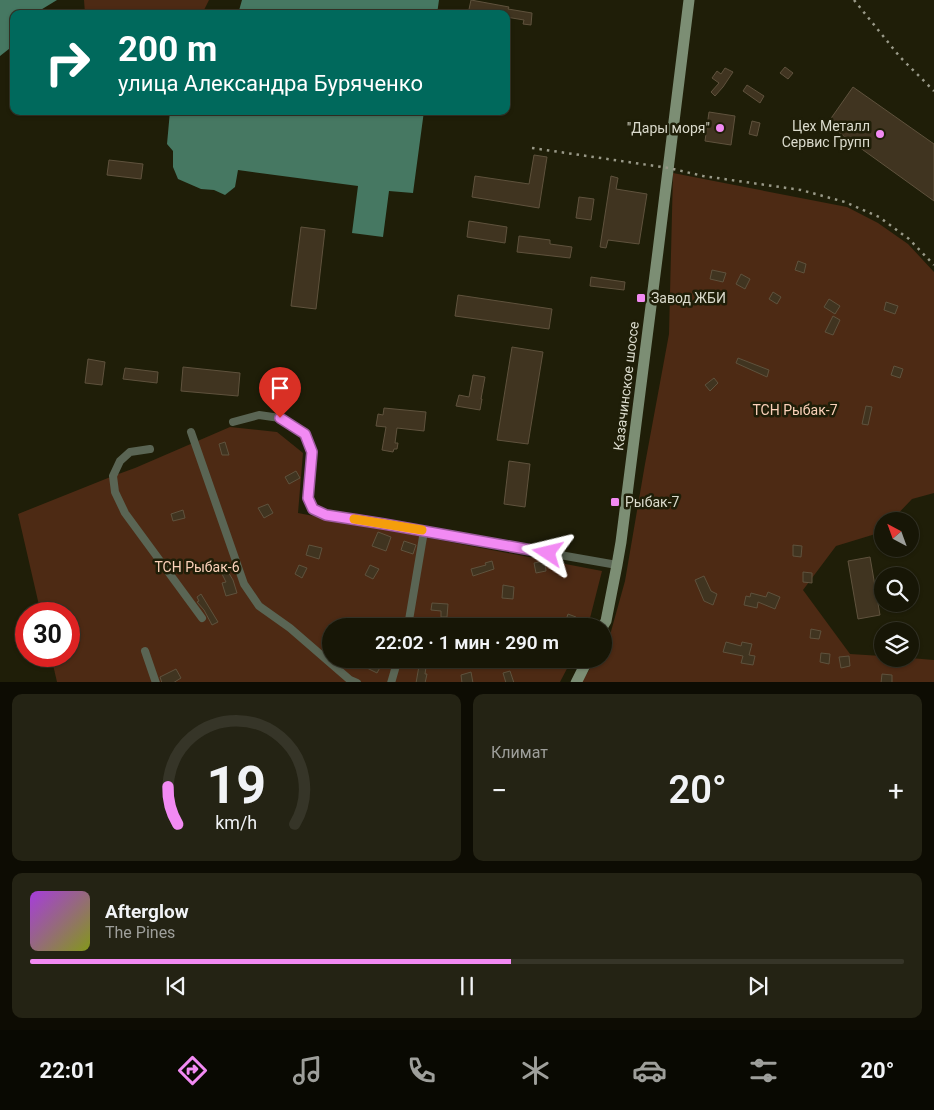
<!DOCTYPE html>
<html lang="ru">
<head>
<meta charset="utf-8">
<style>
  body { margin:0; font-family:Roboto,sans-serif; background:#242314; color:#f1f3f6; height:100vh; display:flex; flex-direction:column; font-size:19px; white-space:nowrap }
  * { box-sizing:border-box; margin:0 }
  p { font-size:16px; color:#9e9f9b }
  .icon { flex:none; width:28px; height:28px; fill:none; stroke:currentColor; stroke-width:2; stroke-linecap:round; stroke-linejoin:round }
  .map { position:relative; height:682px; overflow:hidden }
  .drawer { display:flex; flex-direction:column; gap:12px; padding:12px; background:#0d0c03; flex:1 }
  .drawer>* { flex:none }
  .hud { position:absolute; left:10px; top:10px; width:500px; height:105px; border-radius:10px; box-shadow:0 1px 4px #0004,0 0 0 1px #363528; background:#00695c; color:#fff; overflow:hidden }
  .needle { width:32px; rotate:319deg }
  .fabs { position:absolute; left:874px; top:512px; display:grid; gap:10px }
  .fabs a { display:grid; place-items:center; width:45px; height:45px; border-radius:50%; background:#171606; box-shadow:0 1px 4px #0004,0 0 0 1px #363528; font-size:25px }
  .speed { position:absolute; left:15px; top:602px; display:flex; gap:10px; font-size:25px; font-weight:700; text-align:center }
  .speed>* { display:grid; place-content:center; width:65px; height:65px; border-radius:50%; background:#171606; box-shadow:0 1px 4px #0004,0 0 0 1px #363528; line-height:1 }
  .speed .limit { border:8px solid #d22; background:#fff; color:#111 }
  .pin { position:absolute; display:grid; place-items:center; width:42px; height:42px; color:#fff; margin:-51px -21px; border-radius:50% 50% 50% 0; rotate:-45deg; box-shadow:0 0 5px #0007 }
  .pin .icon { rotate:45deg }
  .me { position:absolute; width:55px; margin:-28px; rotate:280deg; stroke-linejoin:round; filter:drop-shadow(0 0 4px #0008) }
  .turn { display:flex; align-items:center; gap:18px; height:105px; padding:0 25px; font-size:22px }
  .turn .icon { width:65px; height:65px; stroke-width:2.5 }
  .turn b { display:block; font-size:35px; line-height:42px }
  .big { font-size:38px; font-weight:600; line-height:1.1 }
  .drawer .card { flex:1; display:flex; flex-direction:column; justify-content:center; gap:8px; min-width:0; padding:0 18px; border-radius:10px; background:#242314 }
  .drawer .dial { align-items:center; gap:0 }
  .dial svg { height:130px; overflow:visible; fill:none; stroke:#363528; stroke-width:7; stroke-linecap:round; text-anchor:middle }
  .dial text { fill:#f1f3f6; stroke:none }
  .song { display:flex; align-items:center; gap:15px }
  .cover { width:60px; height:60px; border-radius:8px; background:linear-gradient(135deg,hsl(280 70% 55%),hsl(70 70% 35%)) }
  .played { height:5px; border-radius:2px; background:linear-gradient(90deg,#f28af3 55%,#363528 55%) }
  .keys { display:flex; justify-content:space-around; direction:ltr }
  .heat { display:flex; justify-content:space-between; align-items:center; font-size:28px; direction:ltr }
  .drawer .tiles { flex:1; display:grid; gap:12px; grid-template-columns:1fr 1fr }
  .card:last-child { grid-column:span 2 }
  .trip { position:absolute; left:322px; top:618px; width:290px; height:50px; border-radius:25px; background:#171606; box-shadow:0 1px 4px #0004,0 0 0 1px #363528; font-weight:600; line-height:50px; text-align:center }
  .tabs { display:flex; height:80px; justify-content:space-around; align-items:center; background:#090902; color:#9e9f9b }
  .tabs .icon { width:35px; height:35px }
  .tabs .on { color:#f28af3 }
  .tabs b { font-size:22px; color:#f1f3f6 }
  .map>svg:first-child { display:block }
</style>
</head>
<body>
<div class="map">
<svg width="934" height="683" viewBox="0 0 934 683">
  <rect width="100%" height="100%" fill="#1f1e08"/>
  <path fill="#4d2a14" d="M 84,0 L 209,0 L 202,14 L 85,14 Z
    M 673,173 L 847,207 L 878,223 L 908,244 L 934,272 L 934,493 L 912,499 L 891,521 L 882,521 L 882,532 L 836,546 L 803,590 L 850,654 L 882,656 L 882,659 L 910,658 L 934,660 L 934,682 L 581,683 L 596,659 L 604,659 L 604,645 L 610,635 L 625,581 L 645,464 L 669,334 Z
    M 230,427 L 277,432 L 303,453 L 298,513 L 602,571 L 588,626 L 331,626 L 331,659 L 572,659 L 560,682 L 57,682 L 51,656 L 69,656 L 69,614 L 41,614 L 18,514 L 113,476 L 135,468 Z"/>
  <path fill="#467862" d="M 0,0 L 57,0 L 34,14 L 14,14 L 14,45 L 0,56 Z
    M 242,0 L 439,0 L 437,14 L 238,14 Z
    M 170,111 L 424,111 L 413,193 L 389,191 L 383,237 L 352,233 L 358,186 L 238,170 L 235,187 L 225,195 L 214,190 L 201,189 L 178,179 L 173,167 L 173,151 L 167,144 Z"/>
  <path fill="#403420" stroke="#5f523d" d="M 471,0 L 509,7 L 508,9 L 532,13 L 531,25 L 523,24 L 524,20 L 506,17 L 506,14 L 468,14 Z
    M 785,67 L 793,73 L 788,79 L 780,73 Z
    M 725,68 L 733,72 L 723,87 L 715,96 L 711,92 L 719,83 L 712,78 L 717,71 L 721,74 Z
    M 747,85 L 764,96 L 760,103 L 743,91 Z
    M 853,87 L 934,144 L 934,201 L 827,124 Z
    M 709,112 L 735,116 L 731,145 L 705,141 Z
    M 752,121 L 760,123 L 757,136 L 749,134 Z
    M 534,155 L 547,157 L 539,208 L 472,197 L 475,176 L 529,184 Z
    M 109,160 L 143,164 L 141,179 L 107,175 Z
    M 611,176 L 618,178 L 616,189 L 647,194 L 639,244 L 608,240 L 606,248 L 600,247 Z
    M 579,197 L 594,199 L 591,220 L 576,218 Z
    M 469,221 L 507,227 L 505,243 L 467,237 Z
    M 301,227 L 325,230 L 316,309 L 291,306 Z
    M 519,236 L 550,240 L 550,244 L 572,247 L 570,258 L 517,252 Z
    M 798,261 L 806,264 L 804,273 L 795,270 Z
    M 712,270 L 726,273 L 723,282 L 710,279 Z
    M 741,274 L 750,279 L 745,289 L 736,284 Z
    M 591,277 L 625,282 L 624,290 L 590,286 Z
    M 773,292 L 781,297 L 777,304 L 769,299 Z
    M 458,295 L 552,309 L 549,329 L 455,316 Z
    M 829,299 L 840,306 L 835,314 L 824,307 Z
    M 886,302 L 898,306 L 895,314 L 884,310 Z
    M 833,316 L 840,320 L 833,335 L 825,332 Z
    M 512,347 L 543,352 L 528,444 L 497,440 Z
    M 738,358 L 769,370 L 767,377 L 736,363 Z
    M 88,359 L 105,362 L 102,385 L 85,383 Z
    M 894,366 L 903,369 L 900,378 L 891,375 Z
    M 183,367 L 240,373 L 238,396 L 181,391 Z
    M 125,368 L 158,372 L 157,383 L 123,379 Z
    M 473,375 L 485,377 L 481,399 L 482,399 L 480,410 L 456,406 L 459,395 L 469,397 Z
    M 714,378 L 718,383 L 710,391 L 705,385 Z
    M 866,406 L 872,407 L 868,425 L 862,424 Z
    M 384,408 L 426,412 L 424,431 L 397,428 L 395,443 L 398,443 L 397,449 L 394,449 L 393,452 L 382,450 L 386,427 L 376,426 L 378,414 L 383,415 Z
    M 225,442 L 229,455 L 222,455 L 219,444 Z
    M 509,461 L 530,464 L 525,507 L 504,504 Z
    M 296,471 L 300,478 L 289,484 L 285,477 Z
    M 268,504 L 273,513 L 264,518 L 258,508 Z
    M 183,510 L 185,518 L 173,521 L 171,514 Z
    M 378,532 L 391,537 L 386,551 L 372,546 Z
    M 404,541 L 416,545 L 413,554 L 401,550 Z
    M 309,545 L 322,548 L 319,559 L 306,555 Z
    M 793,545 L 802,546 L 801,557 L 793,556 Z
    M 870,557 L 880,615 L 858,619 L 848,561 Z
    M 492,561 L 494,569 L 473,576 L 471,569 L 486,565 L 485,563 Z
    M 545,561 L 546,571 L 536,573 L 534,563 Z
    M 299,565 L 307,568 L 302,578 L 295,574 Z
    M 370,565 L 379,569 L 373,579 L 365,575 Z
    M 227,570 L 233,580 L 237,593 L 226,596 L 222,583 L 226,582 L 221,572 Z
    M 803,572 L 812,573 L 812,583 L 803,582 Z
    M 704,576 L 711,591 L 717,594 L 713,605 L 704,601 L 695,580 Z
    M 503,585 L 514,587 L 513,599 L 502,598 Z
    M 768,592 L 780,597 L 775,609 L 758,602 L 757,608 L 744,605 L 746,596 L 750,597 L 751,593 L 766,597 Z
    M 201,594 L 218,622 L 212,625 L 204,610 L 197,602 L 199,601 L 197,597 Z
    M 432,603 L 448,604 L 447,617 L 441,617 L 441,611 L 431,610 Z
    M 568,614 L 576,617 L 572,626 L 564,626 Z
    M 811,629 L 821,631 L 819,639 L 810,638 Z
    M 726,642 L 741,646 L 742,642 L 752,644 L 749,655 L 755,656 L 753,665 L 741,663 L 743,656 L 723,652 Z
    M 821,653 L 830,654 L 829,664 L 820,662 Z
    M 849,656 L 850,666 L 841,668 L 839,657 Z
    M 369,659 L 382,664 L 377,673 L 365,667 Z
    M 419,659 L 427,660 L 425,674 L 427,674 L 425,683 L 416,683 L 419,666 Z
    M 176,669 L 181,678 L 173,683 L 162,683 L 160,677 Z
    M 510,671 L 514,683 L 506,683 L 503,673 Z
    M 471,672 L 473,683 L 462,683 L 461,675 Z
    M 882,674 L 892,675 L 892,683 L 881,683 Z"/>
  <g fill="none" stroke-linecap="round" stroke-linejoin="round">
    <path stroke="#5a6554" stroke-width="8" d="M 233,422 L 259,415 L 280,418 L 305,434 L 312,452 L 308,498 L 313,509 L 326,515 L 384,524 L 617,565
      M 191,432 L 244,584 L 259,606 L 290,628 L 350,680 L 357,683
      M 150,449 L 130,452 L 120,461 L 113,476 L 115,492 L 125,513 L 202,618
      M 408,626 L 424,531
      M 145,651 L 156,683
      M 391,683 L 398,659"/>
    <path stroke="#7c8e74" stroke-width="11" d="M 603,626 L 606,621 L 617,565 L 621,542 L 658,251 L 689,0
      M 576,683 L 588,659"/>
    <path stroke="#998" stroke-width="2.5" stroke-dasharray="2.5 5" stroke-linecap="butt" d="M 854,0 L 900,57 L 934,91
      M 532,148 L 669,168 L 703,176 L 801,190 L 845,202 L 879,217 L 909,239 L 934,265"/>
  </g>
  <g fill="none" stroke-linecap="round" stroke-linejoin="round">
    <g stroke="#9d5a9e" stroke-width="12">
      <path id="route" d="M 280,418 L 305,434 L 312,452 L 308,498 L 313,509 L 326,515 L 384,524 L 548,553"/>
    </g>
    <use href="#route" stroke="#f28af3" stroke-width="9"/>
    <path stroke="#f59e0b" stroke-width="9" d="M 354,519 L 422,530"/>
  </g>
  <g fill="#f28af3" stroke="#1f1e08" stroke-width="2">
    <circle cx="720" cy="128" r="5"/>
    <circle cx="880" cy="134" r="5"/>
    <rect x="636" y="293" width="10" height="10" rx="2.5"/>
    <rect x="610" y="497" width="10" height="10" rx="2.5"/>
  </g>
  <g text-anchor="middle" stroke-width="5" stroke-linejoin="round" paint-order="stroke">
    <g font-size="14" fill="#dbdbcd" stroke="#1f1e08" text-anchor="end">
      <text x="870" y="131">Цех Металл<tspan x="870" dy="16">Сервис Групп</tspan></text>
      <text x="710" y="133">"Дары моря"</text>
      <text x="651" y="303" text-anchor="start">Завод ЖБИ</text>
      <text x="625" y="507" text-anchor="start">Рыбак-7</text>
    </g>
    <g font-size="14" fill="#dbdbcd" stroke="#1f1e08">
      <text transform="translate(626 386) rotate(-83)" y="5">Казачинское шоссе</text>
    </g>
    <g font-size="14" fill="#fcd2ba" stroke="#1f1e08">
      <text x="795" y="415">ТСН Рыбак-7</text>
      <text x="197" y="572">ТСН Рыбак-6</text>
    </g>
  </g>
</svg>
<div class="fabs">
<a><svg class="needle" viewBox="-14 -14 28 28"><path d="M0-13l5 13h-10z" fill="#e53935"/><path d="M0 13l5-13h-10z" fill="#9e9f9b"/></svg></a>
<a><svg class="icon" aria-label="search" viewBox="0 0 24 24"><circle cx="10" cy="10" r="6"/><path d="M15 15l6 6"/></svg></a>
<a><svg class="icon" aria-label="layers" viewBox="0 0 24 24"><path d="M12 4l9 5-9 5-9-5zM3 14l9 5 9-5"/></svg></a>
</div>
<div class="speed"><div class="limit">30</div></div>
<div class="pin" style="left:280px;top:418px;background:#d93025"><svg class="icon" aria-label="arrive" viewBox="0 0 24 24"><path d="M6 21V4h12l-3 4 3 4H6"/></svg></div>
<svg class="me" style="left:548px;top:553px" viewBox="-20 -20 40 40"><path d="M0-17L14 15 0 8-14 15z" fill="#f28af3" stroke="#fff" stroke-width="4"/></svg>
<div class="trip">22:02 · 1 мин · 290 m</div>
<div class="hud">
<div class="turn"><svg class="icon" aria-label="right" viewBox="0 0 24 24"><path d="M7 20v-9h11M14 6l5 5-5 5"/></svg><div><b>200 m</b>улица Александра Буряченко</div></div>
</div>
</div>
<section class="drawer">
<div class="tiles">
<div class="card dial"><svg viewBox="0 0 100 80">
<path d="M14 69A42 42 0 1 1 86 69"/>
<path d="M14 69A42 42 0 0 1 8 46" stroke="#f28af3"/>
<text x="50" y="56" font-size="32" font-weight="700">19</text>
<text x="50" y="72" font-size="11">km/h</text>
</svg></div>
<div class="card"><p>Климат</p>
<div class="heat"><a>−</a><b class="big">20°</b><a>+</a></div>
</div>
<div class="card">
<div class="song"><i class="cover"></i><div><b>Afterglow</b><p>The Pines</p></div></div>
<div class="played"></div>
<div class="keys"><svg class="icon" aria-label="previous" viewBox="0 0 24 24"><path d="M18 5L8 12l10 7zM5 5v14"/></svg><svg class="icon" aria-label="pause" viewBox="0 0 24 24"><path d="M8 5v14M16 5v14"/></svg><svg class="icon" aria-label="next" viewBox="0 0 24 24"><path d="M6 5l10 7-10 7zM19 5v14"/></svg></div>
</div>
</div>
</section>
<nav class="tabs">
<b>22:01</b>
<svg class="icon on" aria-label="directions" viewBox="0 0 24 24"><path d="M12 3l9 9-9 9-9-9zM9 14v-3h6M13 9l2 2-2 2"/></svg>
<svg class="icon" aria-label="music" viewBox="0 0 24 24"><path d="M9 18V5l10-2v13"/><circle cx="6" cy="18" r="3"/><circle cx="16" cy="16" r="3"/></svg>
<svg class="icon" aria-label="phone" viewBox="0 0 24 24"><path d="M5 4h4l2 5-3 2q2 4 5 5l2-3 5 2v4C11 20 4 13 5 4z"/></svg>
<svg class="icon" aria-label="climate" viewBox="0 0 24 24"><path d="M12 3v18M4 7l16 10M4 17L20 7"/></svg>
<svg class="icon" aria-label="car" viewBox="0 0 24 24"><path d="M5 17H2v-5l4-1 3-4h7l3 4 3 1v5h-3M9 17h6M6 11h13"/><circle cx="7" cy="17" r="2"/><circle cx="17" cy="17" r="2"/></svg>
<svg class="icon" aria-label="filters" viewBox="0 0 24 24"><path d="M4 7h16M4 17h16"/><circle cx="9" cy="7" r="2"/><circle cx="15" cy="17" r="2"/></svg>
<b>20°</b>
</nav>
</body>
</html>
